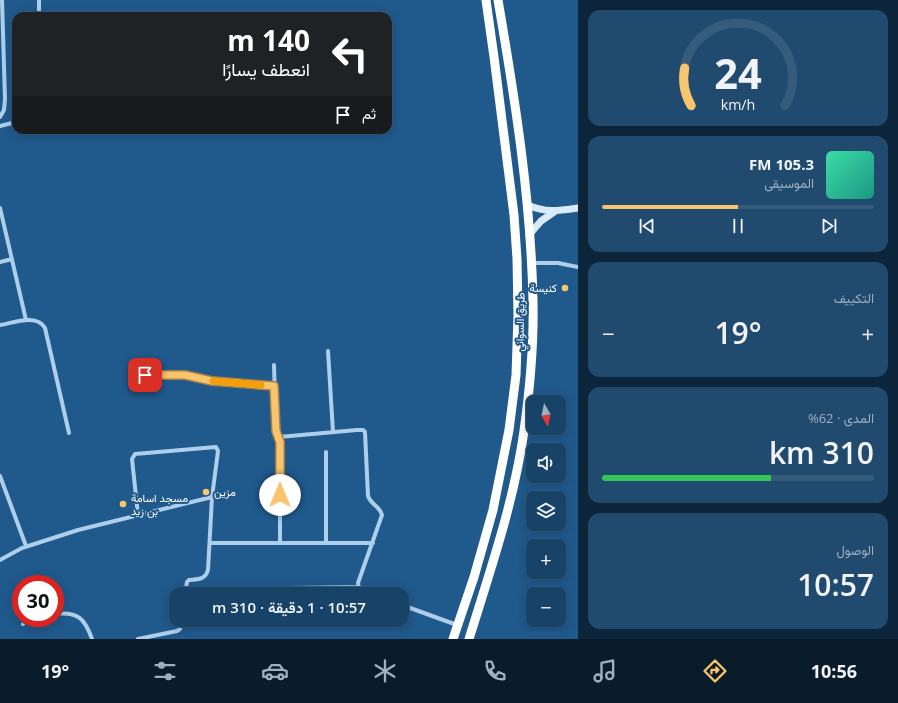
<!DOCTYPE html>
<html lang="ar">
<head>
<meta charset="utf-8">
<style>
  body { margin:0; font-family:"Open Sans",Vazirmatn,sans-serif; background:#214a6f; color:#f1f3f6; direction:rtl; height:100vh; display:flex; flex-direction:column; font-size:15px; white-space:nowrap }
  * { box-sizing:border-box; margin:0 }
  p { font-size:13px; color:#9fb0c0 }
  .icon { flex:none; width:22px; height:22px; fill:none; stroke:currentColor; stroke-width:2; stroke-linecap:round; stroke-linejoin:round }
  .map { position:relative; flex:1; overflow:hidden; direction:ltr }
  .details { display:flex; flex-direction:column; gap:10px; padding:10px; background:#0d253a; width:320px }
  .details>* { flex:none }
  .banner { position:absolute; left:12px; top:12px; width:380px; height:122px; border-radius:12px; box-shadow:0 2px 10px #0003,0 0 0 1px #365c7d; direction:rtl; background:#202124; color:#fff; overflow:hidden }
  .needle { width:26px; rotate:171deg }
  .controls { position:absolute; left:526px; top:395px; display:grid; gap:8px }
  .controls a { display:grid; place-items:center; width:40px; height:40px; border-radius:8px; background:#184369; box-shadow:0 2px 10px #0003,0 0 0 1px #365c7d; font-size:20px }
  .speed { position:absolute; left:12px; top:575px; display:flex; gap:8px; font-size:20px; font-weight:700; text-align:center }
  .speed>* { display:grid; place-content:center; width:52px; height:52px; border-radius:50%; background:#184369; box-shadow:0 2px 10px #0003,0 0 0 1px #365c7d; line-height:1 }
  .speed .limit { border:6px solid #d22; background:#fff; color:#111 }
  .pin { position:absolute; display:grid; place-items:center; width:34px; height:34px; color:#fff; margin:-17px; border-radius:8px; box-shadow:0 2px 6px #0006 }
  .me { position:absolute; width:44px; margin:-22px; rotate:0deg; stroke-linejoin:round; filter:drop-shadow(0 0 3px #0008) }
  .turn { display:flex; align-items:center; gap:14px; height:84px; padding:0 16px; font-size:18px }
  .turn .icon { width:52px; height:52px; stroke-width:2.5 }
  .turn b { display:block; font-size:28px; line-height:34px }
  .then { display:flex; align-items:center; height:38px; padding:0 16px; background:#0003; gap:8px; font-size:15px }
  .big { font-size:30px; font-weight:600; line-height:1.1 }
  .details .tile { flex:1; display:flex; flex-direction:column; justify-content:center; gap:6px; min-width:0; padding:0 14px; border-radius:12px; background:#214a6f }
  .details .dial { align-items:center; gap:0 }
  .dial svg { height:104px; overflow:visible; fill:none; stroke:#365c7d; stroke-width:7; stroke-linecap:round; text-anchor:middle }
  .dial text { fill:#f1f3f6; stroke:none }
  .song { display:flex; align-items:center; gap:12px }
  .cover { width:48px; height:48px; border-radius:6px; background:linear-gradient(135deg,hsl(160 70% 55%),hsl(170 70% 35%)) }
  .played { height:4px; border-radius:2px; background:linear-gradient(90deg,#f9c46e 50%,#365c7d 50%) }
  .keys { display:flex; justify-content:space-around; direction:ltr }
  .heat { display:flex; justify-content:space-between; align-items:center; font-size:22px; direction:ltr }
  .charge { height:6px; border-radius:3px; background:linear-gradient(90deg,#34c759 62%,#365c7d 0) }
  .trip { position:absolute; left:169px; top:587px; width:240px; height:40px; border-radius:12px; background:#184369; box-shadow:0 2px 10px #0003,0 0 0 1px #365c7d; font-weight:600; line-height:40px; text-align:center; direction:rtl }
  .tab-bar { display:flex; height:64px; justify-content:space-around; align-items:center; background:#0a1b2a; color:#9fb0c0 }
  .tab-bar .icon { width:28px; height:28px }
  .tab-bar .active { color:#f9c46e }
  .tab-bar b { font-size:18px; color:#f1f3f6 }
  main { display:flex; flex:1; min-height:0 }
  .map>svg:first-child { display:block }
</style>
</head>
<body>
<main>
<section class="details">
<div class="tile dial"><svg viewBox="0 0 100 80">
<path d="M14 69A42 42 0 1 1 86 69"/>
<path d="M14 69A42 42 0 0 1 9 40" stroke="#f9c46e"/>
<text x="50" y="56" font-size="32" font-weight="700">24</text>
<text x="50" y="72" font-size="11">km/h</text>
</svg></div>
<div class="tile">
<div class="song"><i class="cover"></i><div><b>105.3 FM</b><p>الموسيقى</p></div></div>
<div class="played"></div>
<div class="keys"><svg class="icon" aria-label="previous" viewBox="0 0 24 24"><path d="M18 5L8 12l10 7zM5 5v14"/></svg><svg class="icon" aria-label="pause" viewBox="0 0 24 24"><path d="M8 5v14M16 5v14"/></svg><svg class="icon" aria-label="next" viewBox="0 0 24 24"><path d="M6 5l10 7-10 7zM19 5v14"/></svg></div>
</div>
<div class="tile"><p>التكييف</p>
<div class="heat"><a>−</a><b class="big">19°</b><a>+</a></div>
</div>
<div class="tile"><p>المدى · 62%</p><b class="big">310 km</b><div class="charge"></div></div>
<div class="tile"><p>الوصول</p><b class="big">10:57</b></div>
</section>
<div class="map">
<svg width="578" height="639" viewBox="0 0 578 639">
  <rect width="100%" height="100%" fill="#20598c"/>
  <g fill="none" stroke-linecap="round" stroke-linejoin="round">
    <path stroke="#adcfec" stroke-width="4" d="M 39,0 L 39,16
      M 0,117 L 4,110 L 5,99 L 2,0
      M 0,126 L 16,122
      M 0,208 L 26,320
      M 0,262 L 12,259
      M 531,263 L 558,263 L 578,267
      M 0,325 C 13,323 37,313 45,328 L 69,433
      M 328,351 L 333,432
      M 274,365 L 276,431 L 280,442 L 280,542
      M 145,375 L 185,375 L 212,381 L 274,386
      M 279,437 L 357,430 L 363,430 L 365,432 L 368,496 C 371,505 380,506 382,515 L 358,583 L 359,589 L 370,594
      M 0,476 L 26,546
      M 138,515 L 132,459 L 135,454 L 216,447 L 218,451 L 212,497 L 208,570 C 205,580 198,579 189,580 L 187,582 L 185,594
      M 210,543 L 373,543
      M 326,543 L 326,452
      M 0,560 L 22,548 L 78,530 L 212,497
      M 229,589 L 359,587
      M 402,605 L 457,625
      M 55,614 C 78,611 85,619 92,639
      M 182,622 L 280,623
      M 23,624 L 26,621 L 37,618
      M 138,639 L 177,631 L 180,629 L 182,620"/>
    <path stroke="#d9eaf9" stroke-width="7" d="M 527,205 C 548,213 557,211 578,208
      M 529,235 L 541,221 L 554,212"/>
    <path stroke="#fff" stroke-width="9" d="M 453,639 L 474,577 L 493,510 L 509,430 L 516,375 L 518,316 L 517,259 L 514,215 L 494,57 L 486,0
      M 469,639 C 490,571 514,502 524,431 C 530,388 534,344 533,301 C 531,200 515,99 498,0"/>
  </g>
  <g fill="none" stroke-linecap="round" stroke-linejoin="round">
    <g stroke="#a27f48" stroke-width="10">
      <path id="route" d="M 145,375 L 185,375 L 212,381 L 274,386 L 276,431 L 280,442 L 280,495"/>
    </g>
    <use href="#route" stroke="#f9c46e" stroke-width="7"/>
    <path stroke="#f59e0b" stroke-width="7" d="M 213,381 L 261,385"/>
  </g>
  <g fill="#f9c46e" stroke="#20598c" stroke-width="1.5">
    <circle cx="565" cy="288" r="4"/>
    <circle cx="206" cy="492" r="4"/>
    <circle cx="123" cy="504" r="4"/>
  </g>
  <g text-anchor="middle" stroke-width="4" stroke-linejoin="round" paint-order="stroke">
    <g font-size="11" fill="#fff" stroke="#20598c" text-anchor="start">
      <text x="557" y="292" text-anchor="end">كنيسة</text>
      <text x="214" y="496">مزين</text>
      <text x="131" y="502">مسجد اسامة<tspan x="131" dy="13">بن زيد</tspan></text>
    </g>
    <g font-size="11" fill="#fff" stroke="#20598c">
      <text transform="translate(520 322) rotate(-89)" y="4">طريق السواني</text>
    </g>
  </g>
</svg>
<div class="controls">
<a><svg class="needle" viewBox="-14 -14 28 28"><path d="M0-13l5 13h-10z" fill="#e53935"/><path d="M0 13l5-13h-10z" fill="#9fb0c0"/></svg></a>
<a><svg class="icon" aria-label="sound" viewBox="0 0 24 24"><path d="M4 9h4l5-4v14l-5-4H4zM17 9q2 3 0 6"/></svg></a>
<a><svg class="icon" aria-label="layers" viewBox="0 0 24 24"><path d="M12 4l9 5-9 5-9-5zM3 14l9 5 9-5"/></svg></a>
<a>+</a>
<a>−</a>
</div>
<div class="speed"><div class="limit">30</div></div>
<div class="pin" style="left:145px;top:375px;background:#d93025"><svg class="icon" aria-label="arrive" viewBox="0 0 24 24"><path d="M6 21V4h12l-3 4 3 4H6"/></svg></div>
<svg class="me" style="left:280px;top:495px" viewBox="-20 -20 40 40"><circle r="19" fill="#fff"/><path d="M0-13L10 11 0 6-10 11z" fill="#f9c46e"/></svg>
<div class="trip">10:57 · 1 دقيقة · 310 m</div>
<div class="banner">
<div class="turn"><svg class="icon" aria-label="left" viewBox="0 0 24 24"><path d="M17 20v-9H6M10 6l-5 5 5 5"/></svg><div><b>140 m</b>انعطف يسارًا</div></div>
<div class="then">ثم<svg class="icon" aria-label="arrive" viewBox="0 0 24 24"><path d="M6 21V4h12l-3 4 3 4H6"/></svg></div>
</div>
</div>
</main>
<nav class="tab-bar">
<b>10:56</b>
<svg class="icon active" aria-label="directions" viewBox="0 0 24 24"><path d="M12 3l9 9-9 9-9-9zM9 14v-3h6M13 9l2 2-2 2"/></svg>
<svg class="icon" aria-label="music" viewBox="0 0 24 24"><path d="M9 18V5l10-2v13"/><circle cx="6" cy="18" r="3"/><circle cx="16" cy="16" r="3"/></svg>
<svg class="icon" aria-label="phone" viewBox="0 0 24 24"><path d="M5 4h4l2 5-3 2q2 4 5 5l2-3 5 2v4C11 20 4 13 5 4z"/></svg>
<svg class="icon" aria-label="climate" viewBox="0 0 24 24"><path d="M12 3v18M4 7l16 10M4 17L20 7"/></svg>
<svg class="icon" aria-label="car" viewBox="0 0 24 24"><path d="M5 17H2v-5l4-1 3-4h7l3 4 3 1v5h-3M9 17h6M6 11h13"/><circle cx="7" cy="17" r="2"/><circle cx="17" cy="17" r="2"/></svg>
<svg class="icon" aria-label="filters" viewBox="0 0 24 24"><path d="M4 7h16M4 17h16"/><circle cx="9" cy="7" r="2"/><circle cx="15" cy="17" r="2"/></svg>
<b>19°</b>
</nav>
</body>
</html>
